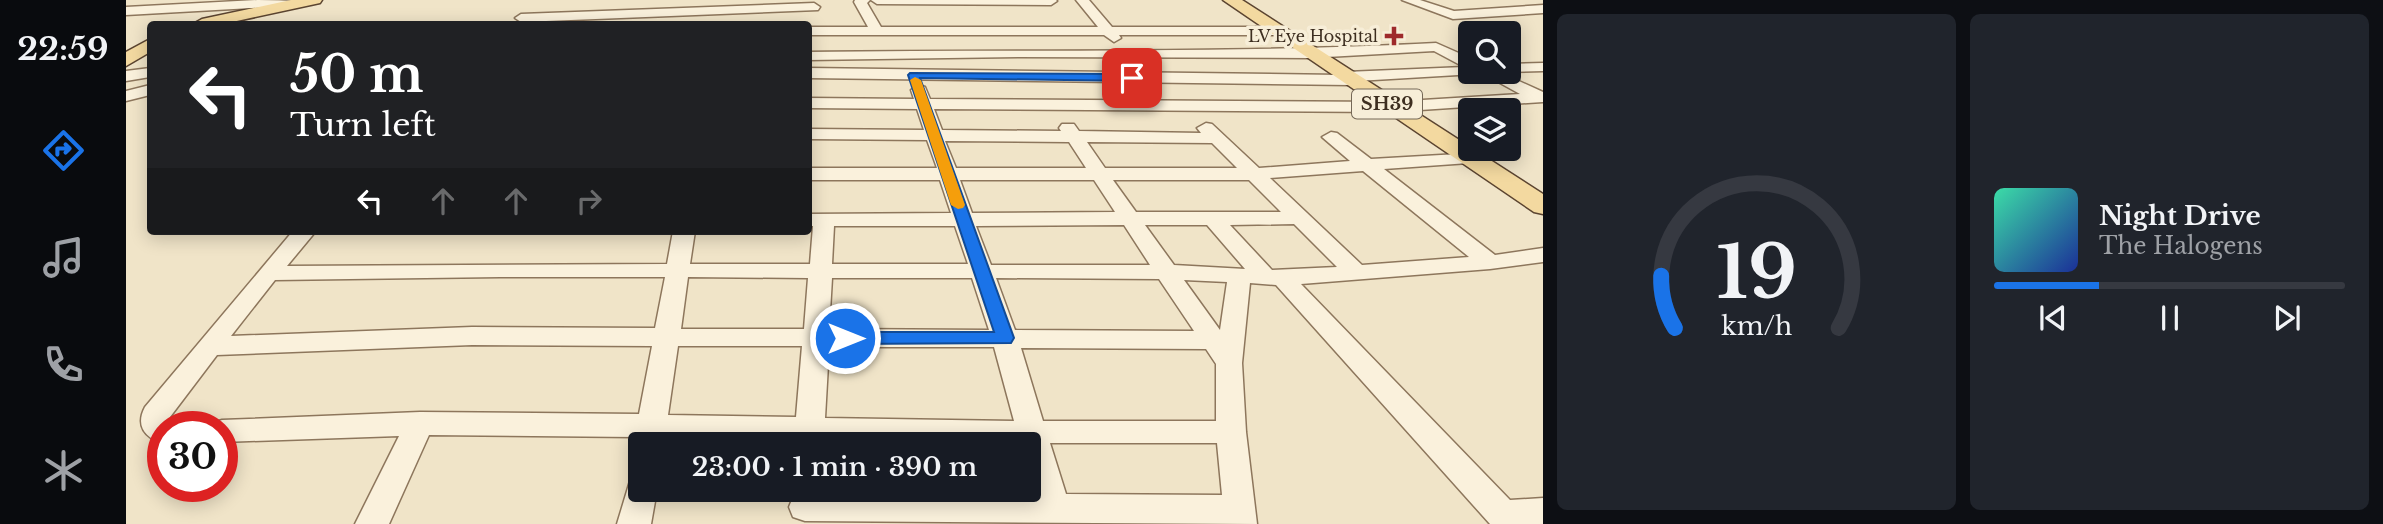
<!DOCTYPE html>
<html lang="en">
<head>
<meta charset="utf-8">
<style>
  body { margin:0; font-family:"Libre Baskerville",serif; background:#20242c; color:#f1f3f6; height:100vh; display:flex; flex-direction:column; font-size:26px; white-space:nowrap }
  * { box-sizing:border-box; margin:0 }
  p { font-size:23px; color:#9ea1a6 }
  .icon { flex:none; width:38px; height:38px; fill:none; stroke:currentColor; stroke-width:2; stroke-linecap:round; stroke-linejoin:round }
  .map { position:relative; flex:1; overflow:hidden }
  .side { display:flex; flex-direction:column; gap:14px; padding:14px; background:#0d0f14; width:840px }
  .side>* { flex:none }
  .top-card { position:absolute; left:21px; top:21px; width:665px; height:214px; border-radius:7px; box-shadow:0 4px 18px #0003; background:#202124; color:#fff; overflow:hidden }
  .fabs { position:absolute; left:1332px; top:21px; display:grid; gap:14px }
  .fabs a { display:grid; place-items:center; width:63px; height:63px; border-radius:7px; background:#171b24; box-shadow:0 4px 18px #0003; font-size:35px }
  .speed { position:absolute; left:21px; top:411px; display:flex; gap:14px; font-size:35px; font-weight:700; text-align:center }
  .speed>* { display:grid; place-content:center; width:91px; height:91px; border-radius:50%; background:#171b24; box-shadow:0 4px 18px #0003; line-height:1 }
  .speed .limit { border:10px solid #d22; background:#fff; color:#111 }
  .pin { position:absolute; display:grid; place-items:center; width:60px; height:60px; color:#fff; margin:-30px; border-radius:14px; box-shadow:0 4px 10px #0006 }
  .me { position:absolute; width:77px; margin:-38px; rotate:90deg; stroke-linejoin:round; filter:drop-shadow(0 0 5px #0008) }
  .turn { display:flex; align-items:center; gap:24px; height:147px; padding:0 28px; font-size:32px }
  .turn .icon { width:91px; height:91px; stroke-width:2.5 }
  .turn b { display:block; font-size:49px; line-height:60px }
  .lanes { display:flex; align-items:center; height:66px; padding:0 28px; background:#0003; justify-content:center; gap:35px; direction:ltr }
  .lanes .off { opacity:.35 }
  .side .widget { flex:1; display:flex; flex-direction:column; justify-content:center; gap:10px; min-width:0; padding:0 24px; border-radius:10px; background:#20242c }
  .side .dial { align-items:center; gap:0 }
  .dial svg { height:182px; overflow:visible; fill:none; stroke:#363941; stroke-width:7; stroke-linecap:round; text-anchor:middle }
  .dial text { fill:#f1f3f6; stroke:none }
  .song { display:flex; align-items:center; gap:21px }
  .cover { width:84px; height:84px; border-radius:10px; background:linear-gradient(135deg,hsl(160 70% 55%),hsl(230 70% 35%)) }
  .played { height:7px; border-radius:4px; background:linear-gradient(90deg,#1a73e8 30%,#363941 30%) }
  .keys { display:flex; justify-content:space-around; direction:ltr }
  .side .tiles { flex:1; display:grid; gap:14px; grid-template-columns:repeat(2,1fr) }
  .trip { position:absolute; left:502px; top:432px; width:413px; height:70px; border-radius:7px; background:#171b24; box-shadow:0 4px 18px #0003; font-weight:600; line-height:70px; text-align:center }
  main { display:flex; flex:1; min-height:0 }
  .tabs { display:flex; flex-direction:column; width:126px; justify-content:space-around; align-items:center; background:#090b0e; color:#9ea1a6 }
  .tabs .icon { width:49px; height:49px }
  .tabs .selected { color:#1a73e8 }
  .tabs b { font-size:32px; color:#f1f3f6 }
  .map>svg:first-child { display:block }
</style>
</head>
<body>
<main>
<nav class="tabs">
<b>22:59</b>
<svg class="icon selected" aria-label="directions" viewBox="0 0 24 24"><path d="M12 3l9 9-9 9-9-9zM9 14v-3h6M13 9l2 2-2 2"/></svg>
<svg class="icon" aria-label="music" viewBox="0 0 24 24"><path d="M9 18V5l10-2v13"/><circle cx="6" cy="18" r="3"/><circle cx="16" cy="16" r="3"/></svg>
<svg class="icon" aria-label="phone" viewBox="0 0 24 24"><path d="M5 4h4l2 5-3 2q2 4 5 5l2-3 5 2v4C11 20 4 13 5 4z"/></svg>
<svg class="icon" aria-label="climate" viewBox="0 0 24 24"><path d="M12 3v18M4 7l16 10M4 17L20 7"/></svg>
</nav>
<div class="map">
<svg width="1417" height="524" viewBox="0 0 1417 524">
  <rect width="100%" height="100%" fill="#f0e4c8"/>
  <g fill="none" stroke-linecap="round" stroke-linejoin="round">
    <g stroke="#8d765c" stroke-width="3">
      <path id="minor" d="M 132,0 L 187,1 L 181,5 L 0,15 L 0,7 Z
        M 729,0 L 744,0 L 741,3 L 755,27 L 972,27 L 950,0 L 963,0 L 986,27 L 1149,27 L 1156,31 L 1149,35 L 993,35 L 995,38 L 988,42 L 978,35 L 682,35 L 682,27 L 742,27 L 728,2 Z
        M 745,0 L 930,0 L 931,1 L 925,5 L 751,4 Z
        M 1276,0 L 1294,0 L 1328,11 L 1417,5 L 1417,13 L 1327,19 Z
        M 688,3 L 694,7 L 692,10 L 395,22 L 389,18 L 395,14 Z
        M 1310,43 L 1344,58 L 1344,72 L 1351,72 L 1349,74 L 1231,81 L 1224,85 L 682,78 L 682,68 L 1214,75 L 1220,72 L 1338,67 L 1308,51 L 1183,58 L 892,57 L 682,60 L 682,52 C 892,49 1101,54 1310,43 Z
        M 1417,63 L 1417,71 L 1376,72 L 1382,72 L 1382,64 Z
        M 24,68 L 24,77 L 0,81 L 0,71 Z
        M 1354,72 L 1373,72 L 1417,92 L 1417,102 L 1264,112 L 808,109 L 816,130 L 935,131 L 933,128 L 936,124 L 948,124 L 953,131 L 1075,133 L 1071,128 L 1080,123 L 1086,124 L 1133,168 L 1224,161 L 1196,137 L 1205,132 L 1211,133 L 1245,159 L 1350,153 L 1352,157 L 1350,161 L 1343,163 L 1258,169 L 1369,255 L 1417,248 L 1417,262 L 1364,269 L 1175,284 L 1384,500 L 1417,498 L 1417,524 L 1364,524 L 1150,285 L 1124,283 L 1116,363 L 1120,432 L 1131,524 L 679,521 L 667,517 L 663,507 L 667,497 L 679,493 L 907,494 L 903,478 L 903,444 L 894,443 L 698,440 L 698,444 L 668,444 L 668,440 L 539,437 L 538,444 L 514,444 L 514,453 L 508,444 L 509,437 L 303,435 L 263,524 L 229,524 L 273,436 L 96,442 L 96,427 L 83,427 L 86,423 L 96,420 L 294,412 L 513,414 L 526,346 L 346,345 L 91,355 L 44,417 L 49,427 L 37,427 L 37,443 C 19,438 9,426 19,407 L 167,231 L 190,231 L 161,266 L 541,264 L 547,231 L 569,231 L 564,264 L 684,264 L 687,226 L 682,226 L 682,214 L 825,213 L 814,180 L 682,180 L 682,168 L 811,168 L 801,140 L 682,139 L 682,129 L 798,130 L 791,109 L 682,108 L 682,98 L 788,99 L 785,90 L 793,85 L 799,87 L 804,99 L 1264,102 L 1394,94 ZM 819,141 L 943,142 L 960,168 L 830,168 ZM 961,142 L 1086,143 L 1111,168 L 979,168 ZM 1237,171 L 1343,257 L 1236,265 L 1144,178 ZM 834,180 L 968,180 L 989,212 L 846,213 ZM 987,180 L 1123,180 L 1155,212 L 1010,212 ZM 1168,224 L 1211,267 L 1146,270 L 1104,225 ZM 998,225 L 1024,265 L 865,265 L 850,226 ZM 1019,225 L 1081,225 L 1119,269 L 1048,265 ZM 708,226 L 829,226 L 842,264 L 706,264 ZM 374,277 L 539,277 L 529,328 L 346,327 L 105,336 L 149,280 ZM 562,277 L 682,278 L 678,329 L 555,329 ZM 706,278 L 846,278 L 863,330 L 703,329 ZM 870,278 L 1033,279 L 1068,331 L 889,330 ZM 1058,280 L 1101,282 L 1094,330 ZM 552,346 L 676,346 L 670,417 L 542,415 ZM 703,347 L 868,347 L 888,421 L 699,418 ZM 895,348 L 1080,349 L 1090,364 L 1090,421 L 917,421 ZM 924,443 L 1091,443 L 1096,495 L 940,494 Z
        M 24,85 L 24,95 L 0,101 L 0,91 Z
        M 514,477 L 514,490 L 531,490 L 525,524 L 491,524 L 504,481 Z"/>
    </g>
    <g stroke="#5b4430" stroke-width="3">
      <path id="major" d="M 165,0 L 196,0 L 194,3 L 97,24 L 67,24 L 76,19 Z
        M 1097,0 L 1116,0 L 1417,194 L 1417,214 L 1408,212 Z
        M 24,39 L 24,52 L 0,66 L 0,52 Z"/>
    </g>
    <use href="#minor" fill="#faf1dc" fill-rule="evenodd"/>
    <use href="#major" fill="#f3d9a0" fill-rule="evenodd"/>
  </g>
  <path fill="#1a73e8" stroke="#114b97" stroke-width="2" d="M 784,73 L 1006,74 L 1011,78 L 1006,81 L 794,78 L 888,338 L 885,343 L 719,344 L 710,338 L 719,332 L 868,332 L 782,75 Z"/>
  <path fill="#f59e0b" d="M 789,77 L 795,80 L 839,205 L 837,208 L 832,209 L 825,205 L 784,80 Z"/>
  <path fill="#9e2a2b" stroke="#f7eed8" stroke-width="2.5" d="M1264.5 25.5h7v7h7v7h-7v7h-7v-7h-7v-7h7z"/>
  <g text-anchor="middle" stroke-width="7" stroke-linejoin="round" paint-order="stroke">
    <g font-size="16" fill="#3d2e20" stroke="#f7eed8" text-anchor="end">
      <text x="1252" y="42">LV Eye Hospital</text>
    </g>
    <rect fill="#f7eed8" stroke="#756857" stroke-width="2" x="1226" y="89.5" width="70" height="29" rx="5"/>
    <g font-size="18" font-weight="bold" fill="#3d2e20">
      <text x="1261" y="110">SH39</text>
    </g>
  </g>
</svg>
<div class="fabs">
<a><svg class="icon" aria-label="search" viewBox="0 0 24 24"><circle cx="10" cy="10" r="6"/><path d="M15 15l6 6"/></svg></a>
<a><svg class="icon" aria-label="layers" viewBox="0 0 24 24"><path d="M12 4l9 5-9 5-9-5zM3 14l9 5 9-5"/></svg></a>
</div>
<div class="speed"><div class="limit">30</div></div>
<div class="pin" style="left:1006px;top:78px;background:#d93025"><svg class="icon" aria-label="arrive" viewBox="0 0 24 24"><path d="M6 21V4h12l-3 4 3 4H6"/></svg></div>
<svg class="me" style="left:719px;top:338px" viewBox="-20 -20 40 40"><circle r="17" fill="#1a73e8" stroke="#fff" stroke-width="3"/><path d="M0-11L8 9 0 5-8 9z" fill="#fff"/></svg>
<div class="trip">23:00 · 1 min · 390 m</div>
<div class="top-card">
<div class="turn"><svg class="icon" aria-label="left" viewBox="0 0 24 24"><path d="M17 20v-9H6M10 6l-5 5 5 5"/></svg><div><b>50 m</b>Turn left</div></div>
<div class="lanes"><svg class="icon" aria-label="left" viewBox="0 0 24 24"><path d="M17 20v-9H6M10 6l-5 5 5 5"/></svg><svg class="icon off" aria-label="ahead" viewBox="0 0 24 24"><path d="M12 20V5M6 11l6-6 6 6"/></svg><svg class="icon off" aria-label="ahead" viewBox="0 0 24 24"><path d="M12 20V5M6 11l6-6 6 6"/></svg><svg class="icon off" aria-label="right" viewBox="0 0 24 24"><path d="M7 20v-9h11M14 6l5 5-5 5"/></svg></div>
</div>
</div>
<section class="side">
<div class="tiles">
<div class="widget dial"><svg viewBox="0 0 100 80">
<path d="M14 69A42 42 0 1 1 86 69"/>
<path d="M14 69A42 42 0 0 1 8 46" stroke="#1a73e8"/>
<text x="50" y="56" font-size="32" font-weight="700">19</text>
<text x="50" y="72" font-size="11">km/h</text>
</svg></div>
<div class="widget">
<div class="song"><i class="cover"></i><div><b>Night Drive</b><p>The Halogens</p></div></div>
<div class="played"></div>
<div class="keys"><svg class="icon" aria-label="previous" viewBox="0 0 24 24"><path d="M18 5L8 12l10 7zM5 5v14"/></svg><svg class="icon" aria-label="pause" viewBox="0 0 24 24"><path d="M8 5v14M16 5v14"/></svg><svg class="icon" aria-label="next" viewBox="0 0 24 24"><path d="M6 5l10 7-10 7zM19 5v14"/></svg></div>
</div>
</div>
</section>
</main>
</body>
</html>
